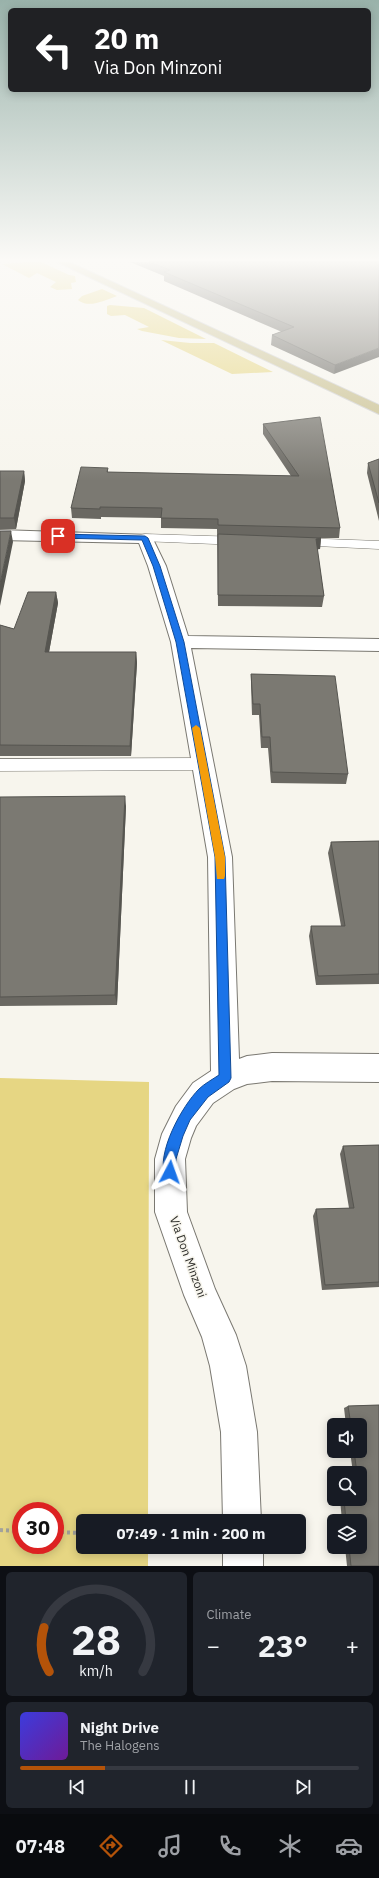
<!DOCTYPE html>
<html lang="en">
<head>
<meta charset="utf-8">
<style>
  body { margin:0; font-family:"IBM Plex Sans",sans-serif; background:#20242c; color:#f1f3f6; height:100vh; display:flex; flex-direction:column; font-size:15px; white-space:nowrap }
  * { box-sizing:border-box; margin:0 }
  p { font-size:13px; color:#9ea1a6 }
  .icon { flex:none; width:22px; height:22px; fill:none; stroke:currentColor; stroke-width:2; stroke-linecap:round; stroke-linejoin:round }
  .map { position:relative; height:1566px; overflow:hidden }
  .drawer { display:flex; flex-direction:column; gap:6px; padding:6px; background:#0d0f14; flex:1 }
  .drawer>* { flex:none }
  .hud { position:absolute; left:8px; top:8px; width:363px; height:84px; border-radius:6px; box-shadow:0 2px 10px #0003; background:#202124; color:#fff; overflow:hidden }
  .fabs { position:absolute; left:327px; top:1418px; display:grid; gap:8px }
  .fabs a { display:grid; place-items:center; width:40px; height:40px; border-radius:6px; background:#171b24; box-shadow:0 2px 10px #0003; font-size:20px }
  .speed { position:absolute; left:12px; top:1502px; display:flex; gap:8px; font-size:20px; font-weight:700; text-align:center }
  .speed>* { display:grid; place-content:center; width:52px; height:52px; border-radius:50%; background:#171b24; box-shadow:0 2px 10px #0003; line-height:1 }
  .speed .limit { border:6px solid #d22; background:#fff; color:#111 }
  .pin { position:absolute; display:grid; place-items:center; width:34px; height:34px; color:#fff; margin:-17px; border-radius:8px; box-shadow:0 2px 6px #0006 }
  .me { position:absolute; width:44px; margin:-22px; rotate:4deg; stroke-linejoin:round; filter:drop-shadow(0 0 3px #0008) }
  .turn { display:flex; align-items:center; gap:14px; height:84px; padding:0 20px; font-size:18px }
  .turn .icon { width:52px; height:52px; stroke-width:2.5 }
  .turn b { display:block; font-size:28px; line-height:34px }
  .big { font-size:30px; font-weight:700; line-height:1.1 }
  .drawer .card { flex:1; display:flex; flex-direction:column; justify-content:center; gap:6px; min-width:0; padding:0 14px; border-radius:6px; background:#20242c }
  .drawer .dial { align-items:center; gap:0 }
  .dial svg { height:104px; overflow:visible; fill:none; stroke:#363941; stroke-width:7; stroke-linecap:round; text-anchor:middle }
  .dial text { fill:#f1f3f6; stroke:none }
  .song { display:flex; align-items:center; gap:12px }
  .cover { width:48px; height:48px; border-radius:6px; background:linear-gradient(135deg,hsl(240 70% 55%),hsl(280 70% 35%)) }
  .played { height:4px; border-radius:2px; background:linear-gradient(90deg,#b45309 25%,#363941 25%) }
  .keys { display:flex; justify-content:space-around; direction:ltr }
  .heat { display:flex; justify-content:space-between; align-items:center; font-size:22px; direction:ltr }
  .drawer .tiles { flex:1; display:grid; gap:6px; grid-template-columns:1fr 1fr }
  .card:last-child { grid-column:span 2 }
  .trip { position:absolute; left:76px; top:1514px; width:230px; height:40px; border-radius:6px; background:#171b24; box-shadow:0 2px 10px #0003; font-weight:700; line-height:40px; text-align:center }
  .tabs { display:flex; height:64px; justify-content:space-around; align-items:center; background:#090b0e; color:#9ea1a6 }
  .tabs .icon { width:28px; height:28px }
  .tabs .selected { color:#b45309 }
  .tabs b { font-size:18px; color:#f1f3f6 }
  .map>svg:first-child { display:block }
</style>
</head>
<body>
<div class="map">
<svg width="379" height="1566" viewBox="0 0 379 1566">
  <rect width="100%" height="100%" fill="#f7f5ed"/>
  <path fill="#e6d683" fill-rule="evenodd" d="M 28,262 L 41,262 L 69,275 L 75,276 L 76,282 L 71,283 L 72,289 L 57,290 L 50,287 L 56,282 L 37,273 L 29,278 L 2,264 Z
    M 102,289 L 117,296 C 105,300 89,309 78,300 L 82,296 Z
    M 110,305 L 144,308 L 206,339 L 179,338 L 142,331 L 137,329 L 149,327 L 125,315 L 111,316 L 107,314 L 107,306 Z
    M 161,340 L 190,343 L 214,343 L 273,372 L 232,374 Z
    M 0,1078 L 149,1082 L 148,1521 L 83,1521 L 83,1547 L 148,1547 L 148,1566 L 0,1566 ZM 21,1511 L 55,1511 L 55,1545 L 21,1545 Z"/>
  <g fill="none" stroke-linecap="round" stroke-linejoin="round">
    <g stroke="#7a7871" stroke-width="1">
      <path id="service" d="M 145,534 L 240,537 L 244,538 L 246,541 L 244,544 L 240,545 L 141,541 L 139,538 L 141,535 Z
        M 299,538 L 379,541 L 379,549 L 295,545 L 293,542 L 295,539 Z
        M 202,758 L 208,760 L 210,764 L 208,768 L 202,770 L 0,771 L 0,759 Z"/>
    </g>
    <g stroke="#7a7871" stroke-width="2">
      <path id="minor" d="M 0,530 L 151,535 L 166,566 L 188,636 L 379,639 L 379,651 L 191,648 L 232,857 L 239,1059 L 247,1056 L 272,1053 L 379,1054 L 379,1082 L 272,1081 L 247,1084 L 234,1089 L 213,1103 L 196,1126 L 191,1138 L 185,1159 L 187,1212 L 215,1289 L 236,1335 L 246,1366 L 257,1432 L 261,1521 L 223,1521 L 221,1432 L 210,1366 L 202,1337 L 184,1295 L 155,1212 L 155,1159 L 162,1134 L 176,1106 L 193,1083 L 211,1071 L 208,857 L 171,642 L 148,566 L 139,543 L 0,540 Z
        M 223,1547 L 263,1547 L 263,1566 L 223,1566 Z"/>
    </g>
    <g stroke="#d1d1d1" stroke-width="2">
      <path id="primary" d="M 57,262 L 69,262 L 379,405 L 379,414 Z"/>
    </g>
    <path stroke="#a3a29c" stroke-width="4" stroke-dasharray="3 3" stroke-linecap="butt" d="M 0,1530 L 21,1531
      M 55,1532 L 83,1533"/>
    <use href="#service" fill="#fff" fill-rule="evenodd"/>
    <use href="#minor" fill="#fff" fill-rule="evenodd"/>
    <use href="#primary" fill="#c8bf8e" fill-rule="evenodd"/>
  </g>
  <path fill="#6a6862" d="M 130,262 L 379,262 L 334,374 L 271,345 L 272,335 L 282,332 L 164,281 L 164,276 Z
    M 263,424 L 340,528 L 339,538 L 321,538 L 320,549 L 317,549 L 324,596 L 322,607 L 218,606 L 217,529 L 161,528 L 161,518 L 101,517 L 101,519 L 72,518 L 71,508 L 108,468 L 108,472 L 291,476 L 263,434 Z
    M 379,459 L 379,521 L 367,473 L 368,463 Z
    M 0,471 L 24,471 L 25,481 L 16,529 L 0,529 Z
    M 56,592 L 58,603 L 49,652 L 136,652 L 137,663 L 131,756 L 0,756 L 0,625 L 14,629 Z
    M 251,674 L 348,774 L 346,784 L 271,783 L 268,748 L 261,748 L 259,715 L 252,715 L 251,685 Z
    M 0,797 L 126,806 L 117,1005 L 0,1006 Z
    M 379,841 L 379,984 L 316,985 L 309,936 L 311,926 L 341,926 L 328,853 L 331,842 Z
    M 379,1145 L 379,1287 L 322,1290 L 313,1216 L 316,1209 L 349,1208 L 340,1154 L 343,1146 Z
    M 379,1405 L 379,1566 L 347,1566 L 345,1547 L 360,1547 L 360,1521 L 342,1521 L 340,1499 L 360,1499 L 360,1473 L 353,1473 L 350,1451 L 360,1451 L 360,1425 L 346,1425 L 344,1408 L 348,1406 Z"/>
  <path fill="#565550" d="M 379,348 L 379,357 L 334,374 L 335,365 Z
    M 24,471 L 25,481 L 16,529 L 14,518 Z
    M 11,531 L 13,542 L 0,606 L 0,584 Z
    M 321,538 L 320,549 L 314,550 L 316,539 Z
    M 56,592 L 58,603 L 47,663 L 45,652 Z
    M 136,652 L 137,663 L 131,756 L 130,746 Z
    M 125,796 L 126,806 L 117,1005 L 115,995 Z"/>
  <path fill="#7b7972" stroke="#565550" d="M 149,262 L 379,262 L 379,348 L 335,365 L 272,335 L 294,327 L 164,272 L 170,270 Z
    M 320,417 L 340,528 L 218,525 L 218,519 L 161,518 L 162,508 L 100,507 L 100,509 L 71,508 L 81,467 L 108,468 L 107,472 L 299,476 L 263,424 Z
    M 379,459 L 379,503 L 368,463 Z
    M 0,471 L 24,471 L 14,518 L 0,518 Z
    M 0,531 L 11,531 L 0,584 Z
    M 218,534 L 321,538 L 316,539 L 324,596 L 218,595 Z
    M 28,592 L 56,592 L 45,652 L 136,652 L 130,746 L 0,745 L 0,625 L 14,629 Z
    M 251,674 L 335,676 L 348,774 L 272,772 L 270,737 L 262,737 L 260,704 L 253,704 Z
    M 125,796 L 115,995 L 0,997 L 0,797 Z
    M 379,841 L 379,974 L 318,976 L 311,926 L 345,926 L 331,842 Z
    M 379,1145 L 379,1282 L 325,1285 L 316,1209 L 354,1208 L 343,1146 Z
    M 379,1405 L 379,1566 L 351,1566 L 349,1547 L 360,1547 L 360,1521 L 346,1521 L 344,1499 L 360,1499 L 360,1473 L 357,1473 L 354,1451 L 360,1451 L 360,1425 L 351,1425 L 348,1406 Z"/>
  <linearGradient id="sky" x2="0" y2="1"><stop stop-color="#99b2aa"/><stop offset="0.54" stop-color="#fbfaf7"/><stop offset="1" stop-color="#fbfaf7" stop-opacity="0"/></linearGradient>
  <rect width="379" height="481" fill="url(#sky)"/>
  <path fill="#1a73e8" stroke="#114b97" d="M 58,534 L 145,536 L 148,538 L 160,566 L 184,642 L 225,857 L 231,1078 L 229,1082 L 208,1097 L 190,1120 L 183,1136 L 176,1159 L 176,1172 L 175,1177 L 170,1178 L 165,1177 C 156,1153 182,1106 199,1089 C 204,1084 213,1079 219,1075 L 215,857 L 176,642 L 153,566 L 142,540 L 56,538 L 55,536 Z"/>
  <path fill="#f59e0b" d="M 196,725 L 200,728 L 225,857 L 225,876 L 224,879 L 217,879 L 215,857 L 192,728 Z"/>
  <g text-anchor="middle" stroke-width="3" stroke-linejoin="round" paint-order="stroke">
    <g font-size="12" fill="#2f2f2c" stroke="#f7f5ed">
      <text transform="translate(188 1257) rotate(70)" y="4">Via Don Minzoni</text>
    </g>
  </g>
</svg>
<div class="fabs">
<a><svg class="icon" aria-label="sound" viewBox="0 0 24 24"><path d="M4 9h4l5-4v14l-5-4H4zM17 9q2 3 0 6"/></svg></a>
<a><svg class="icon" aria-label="search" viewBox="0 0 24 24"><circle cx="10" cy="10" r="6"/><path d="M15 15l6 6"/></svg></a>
<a><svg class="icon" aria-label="layers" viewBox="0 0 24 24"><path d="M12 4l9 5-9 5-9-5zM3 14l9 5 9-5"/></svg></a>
</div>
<div class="speed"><div class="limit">30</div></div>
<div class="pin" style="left:58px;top:536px;background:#d93025"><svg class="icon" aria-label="arrive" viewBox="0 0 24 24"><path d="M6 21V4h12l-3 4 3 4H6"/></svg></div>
<svg class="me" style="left:170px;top:1172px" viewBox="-20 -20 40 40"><path d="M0-17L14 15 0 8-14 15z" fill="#1a73e8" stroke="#fff" stroke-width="4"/></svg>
<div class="trip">07:49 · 1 min · 200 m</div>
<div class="hud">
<div class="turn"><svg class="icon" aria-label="left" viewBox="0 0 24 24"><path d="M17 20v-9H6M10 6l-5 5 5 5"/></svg><div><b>20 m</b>Via Don Minzoni</div></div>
</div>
</div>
<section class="drawer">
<div class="tiles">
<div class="card dial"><svg viewBox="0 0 100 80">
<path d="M14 69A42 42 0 1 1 86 69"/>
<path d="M14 69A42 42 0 0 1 10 35" stroke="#b45309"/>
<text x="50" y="56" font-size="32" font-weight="700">28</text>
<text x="50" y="72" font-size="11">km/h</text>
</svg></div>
<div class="card"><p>Climate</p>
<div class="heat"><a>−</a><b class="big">23°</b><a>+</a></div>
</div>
<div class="card">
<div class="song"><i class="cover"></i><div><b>Night Drive</b><p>The Halogens</p></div></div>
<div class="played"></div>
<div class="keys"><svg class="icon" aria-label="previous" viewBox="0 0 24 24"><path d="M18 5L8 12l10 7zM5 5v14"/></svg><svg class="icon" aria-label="pause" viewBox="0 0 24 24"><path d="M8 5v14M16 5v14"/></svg><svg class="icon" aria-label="next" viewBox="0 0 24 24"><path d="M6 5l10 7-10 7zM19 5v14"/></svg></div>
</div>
</div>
</section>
<nav class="tabs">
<b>07:48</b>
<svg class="icon selected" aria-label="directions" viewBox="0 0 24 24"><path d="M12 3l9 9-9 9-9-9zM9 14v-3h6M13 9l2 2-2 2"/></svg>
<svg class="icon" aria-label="music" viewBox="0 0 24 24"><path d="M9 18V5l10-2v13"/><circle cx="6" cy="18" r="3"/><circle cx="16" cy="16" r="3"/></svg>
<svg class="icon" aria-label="phone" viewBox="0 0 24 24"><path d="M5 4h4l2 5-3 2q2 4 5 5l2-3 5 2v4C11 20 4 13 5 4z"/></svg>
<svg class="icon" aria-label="climate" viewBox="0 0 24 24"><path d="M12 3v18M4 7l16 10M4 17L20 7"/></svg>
<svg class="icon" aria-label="car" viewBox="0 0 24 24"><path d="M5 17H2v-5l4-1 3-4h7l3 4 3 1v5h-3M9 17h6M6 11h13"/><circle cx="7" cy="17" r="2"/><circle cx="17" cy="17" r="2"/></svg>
</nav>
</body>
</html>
